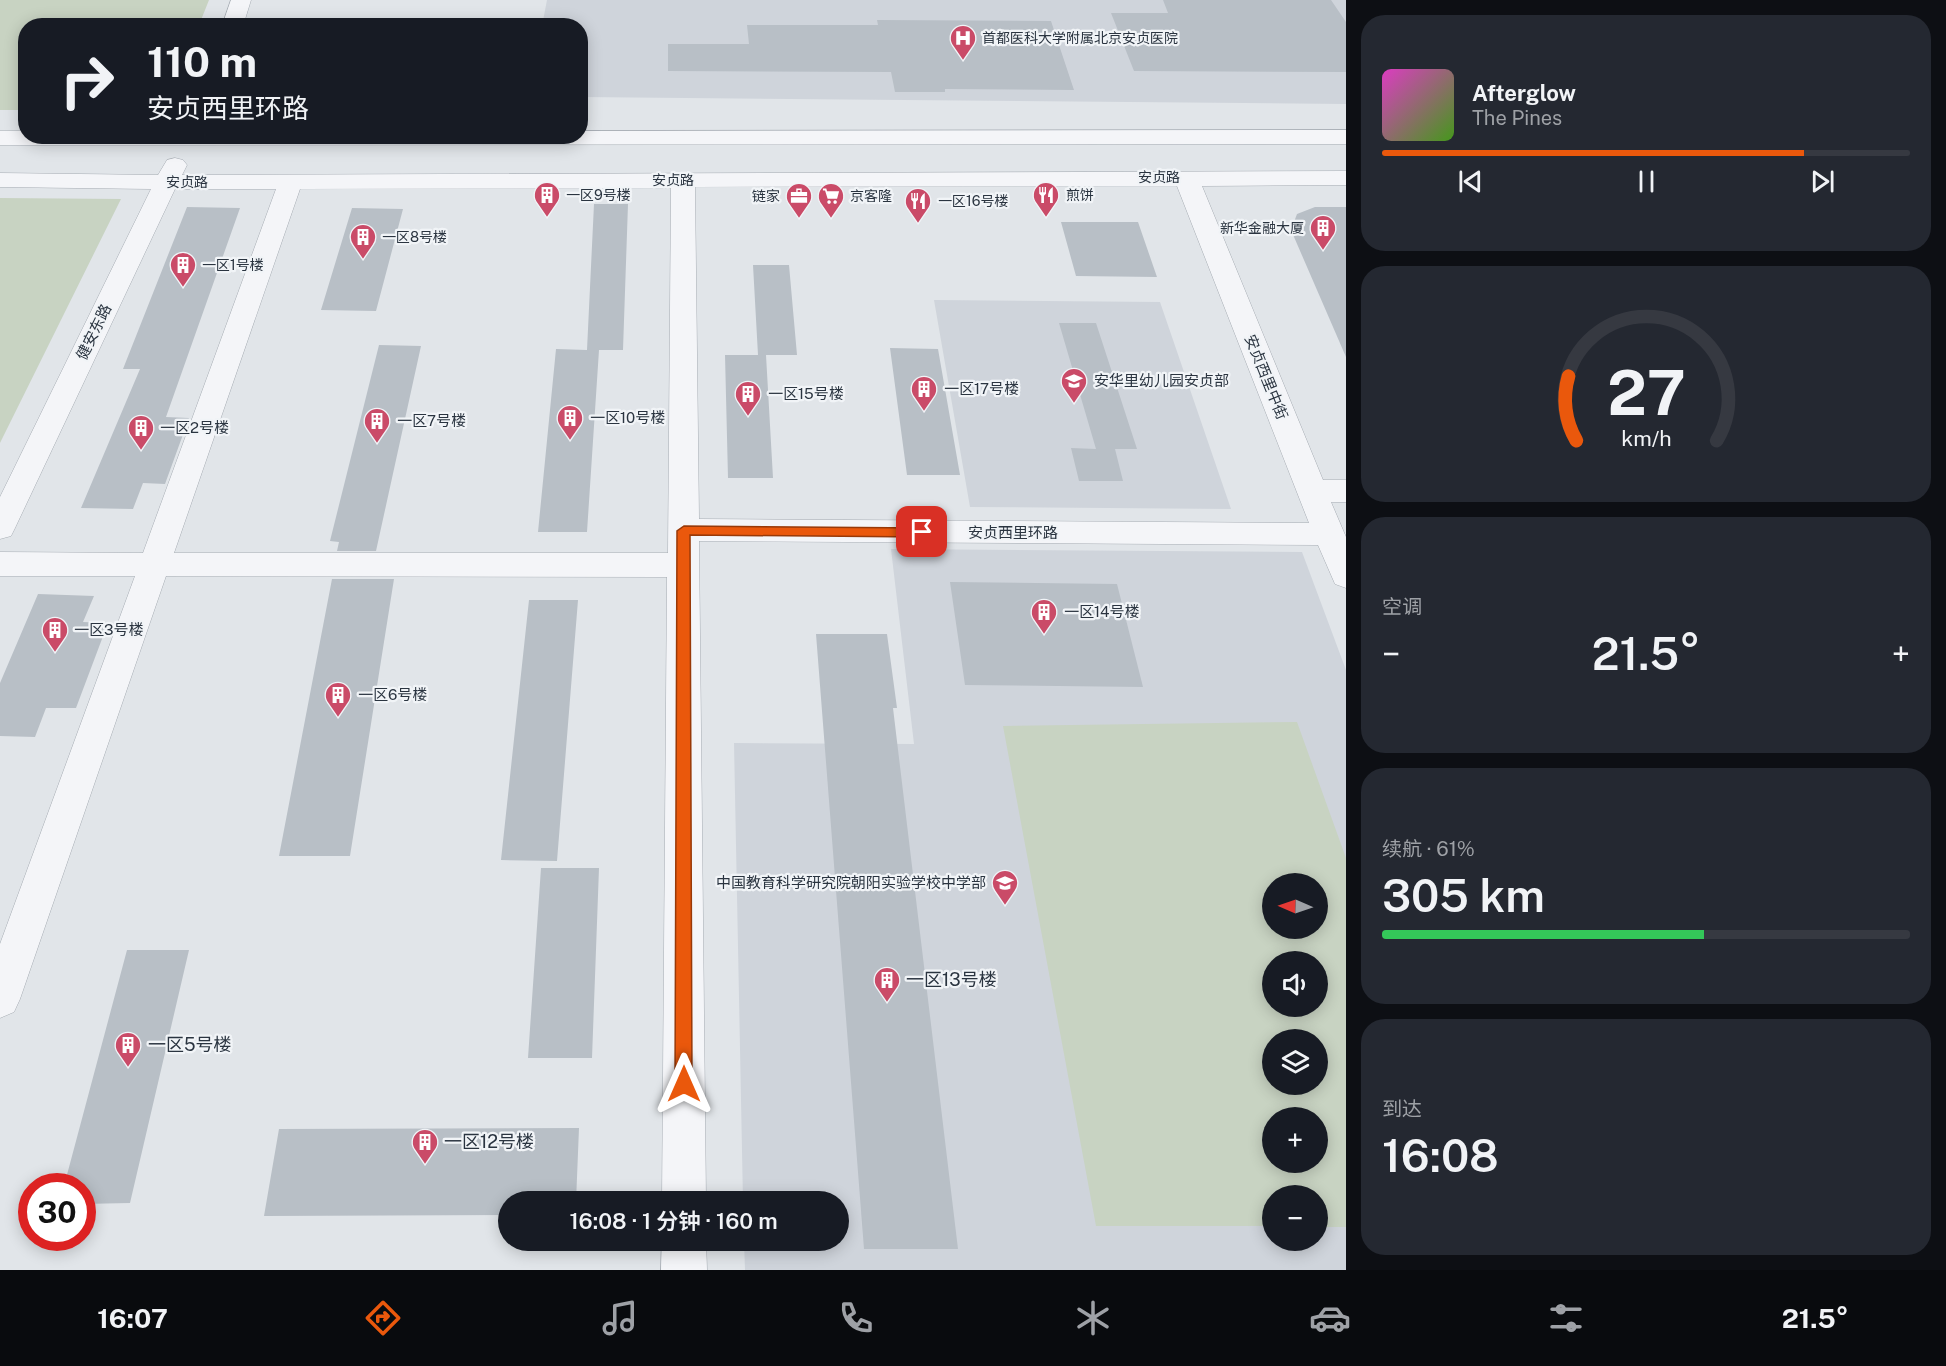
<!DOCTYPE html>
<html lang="zh">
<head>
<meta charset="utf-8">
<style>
  body { margin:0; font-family:"Public Sans","Noto Sans SC",sans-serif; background:#242831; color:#f1f3f6; height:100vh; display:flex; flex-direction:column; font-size:22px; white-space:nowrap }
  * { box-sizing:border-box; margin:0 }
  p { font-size:20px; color:#9ea1a6 }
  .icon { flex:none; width:33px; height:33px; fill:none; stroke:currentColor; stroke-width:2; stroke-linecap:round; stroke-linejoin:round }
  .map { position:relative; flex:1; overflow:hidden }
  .side { display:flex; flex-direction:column; gap:15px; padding:15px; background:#0d0f14; width:600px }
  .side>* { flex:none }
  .top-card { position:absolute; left:18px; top:18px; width:570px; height:126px; border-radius:24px; box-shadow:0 3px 15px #0003; background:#171b24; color:#f1f3f6; overflow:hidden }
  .needle { width:39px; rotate:272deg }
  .buttons { position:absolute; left:1262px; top:873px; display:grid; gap:12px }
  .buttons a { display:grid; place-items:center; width:66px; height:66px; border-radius:50%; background:#171b24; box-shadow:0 3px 15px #0003; font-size:30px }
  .speed { position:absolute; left:18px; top:1173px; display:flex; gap:12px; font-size:30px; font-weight:700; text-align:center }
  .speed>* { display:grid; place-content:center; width:78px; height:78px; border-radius:50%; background:#171b24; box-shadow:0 3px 15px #0003; line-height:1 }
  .speed .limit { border:9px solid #d22; background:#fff; color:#111 }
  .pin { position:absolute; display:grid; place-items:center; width:51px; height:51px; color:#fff; margin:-26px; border-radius:12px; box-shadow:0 3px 9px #0006 }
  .me { position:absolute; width:66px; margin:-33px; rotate:0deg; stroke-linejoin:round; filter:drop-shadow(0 0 4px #0008) }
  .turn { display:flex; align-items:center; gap:21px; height:126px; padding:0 30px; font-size:27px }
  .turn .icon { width:78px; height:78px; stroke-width:2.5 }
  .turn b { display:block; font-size:42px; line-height:51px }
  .big { font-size:45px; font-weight:600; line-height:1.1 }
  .side .widget { flex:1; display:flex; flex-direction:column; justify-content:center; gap:9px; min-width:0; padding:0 21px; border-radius:24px; background:#242831 }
  .side .dial { align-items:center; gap:0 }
  .dial svg { height:156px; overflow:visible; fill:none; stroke:#363941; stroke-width:7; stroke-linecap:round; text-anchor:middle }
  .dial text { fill:#f1f3f6; stroke:none }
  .song { display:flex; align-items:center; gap:18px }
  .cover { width:72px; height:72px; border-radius:9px; background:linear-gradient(135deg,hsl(310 70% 55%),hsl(100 70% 35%)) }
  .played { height:6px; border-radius:3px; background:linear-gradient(90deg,#ea580c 80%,#363941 80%) }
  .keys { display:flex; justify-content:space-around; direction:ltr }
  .heat { display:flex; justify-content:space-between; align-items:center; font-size:33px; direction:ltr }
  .charge { height:9px; border-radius:4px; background:linear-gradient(90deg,#34c759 61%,#363941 0) }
  .trip { position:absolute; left:498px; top:1191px; width:351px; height:60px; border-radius:30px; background:#171b24; box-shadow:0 3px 15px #0003; font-weight:600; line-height:60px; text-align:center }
  .tabs { display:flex; height:96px; justify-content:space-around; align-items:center; background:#090b0e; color:#9ea1a6 }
  .tabs .icon { width:42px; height:42px }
  .tabs .selected { color:#ea580c }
  .tabs b { font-size:27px; color:#f1f3f6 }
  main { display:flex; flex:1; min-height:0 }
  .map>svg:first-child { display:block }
</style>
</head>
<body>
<main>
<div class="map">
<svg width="1346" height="1270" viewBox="0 0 1346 1270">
  <rect width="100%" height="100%" fill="#e1e5e9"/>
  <path fill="#cfd4db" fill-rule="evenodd" d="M 547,0 L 1346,0 L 1346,104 L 581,97 L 580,26 L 542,26 Z
    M 934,300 L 1160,302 L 1231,509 L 970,507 Z
    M 891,549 L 1302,552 L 1346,670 L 1346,1270 L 745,1270 L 744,1241 L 838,1240 L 838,1202 L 743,1201 L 734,743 L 914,744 ZM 1272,884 L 1317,884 L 1317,928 L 1272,928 ZM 1272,962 L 1317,962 L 1317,1006 L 1272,1006 ZM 1272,1040 L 1317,1040 L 1317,1084 L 1272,1084 ZM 1272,1118 L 1317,1118 L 1317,1162 L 1272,1162 ZM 1272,1196 L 1317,1196 L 1317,1240 L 1272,1240 Z"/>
  <path fill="#c8d3c2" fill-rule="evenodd" d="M 0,0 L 209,0 L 199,25 L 26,26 L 25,110 L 0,110 Z
    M 0,198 L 121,199 L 0,443 Z
    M 1297,722 L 1346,858 L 1346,1227 L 1317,1227 L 1317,1196 L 1272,1196 L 1272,1226 L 1096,1226 L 1003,726 ZM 1272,884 L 1317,884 L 1317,928 L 1272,928 ZM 1272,962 L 1317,962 L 1317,1006 L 1272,1006 ZM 1272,1040 L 1317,1040 L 1317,1084 L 1272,1084 ZM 1272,1118 L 1317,1118 L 1317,1162 L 1272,1162 Z"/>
  <path fill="#b8bfc6" d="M 1163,0 L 1331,0 L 1346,22 L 1346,72 L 1134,71 L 1111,13 L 1168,13 Z
    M 877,20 L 1051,21 L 1074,90 L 945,89 L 945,92 L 895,92 L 891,72 L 668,71 L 668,44 L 749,44 L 747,25 L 878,25 Z
    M 594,204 L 628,204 L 623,350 L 599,350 L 587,532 L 538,532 L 556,349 L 587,350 Z
    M 187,207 L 240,208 L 166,417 L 189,418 L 165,484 L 143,483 L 133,509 L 81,508 L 140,369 L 123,369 Z
    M 1315,207 L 1346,207 L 1346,357 L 1291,230 L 1297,214 Z
    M 352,208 L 403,209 L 376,311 L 321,310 Z
    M 1061,222 L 1138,222 L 1157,277 L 1076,276 Z
    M 753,265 L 789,265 L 797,355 L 758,355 Z
    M 1059,323 L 1096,323 L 1137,449 L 1115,449 L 1123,481 L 1079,481 L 1071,448 L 1096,449 Z
    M 379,345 L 421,346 L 376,551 L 337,551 L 339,542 L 330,541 Z
    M 890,348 L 938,349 L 960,475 L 907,475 Z
    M 725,355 L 766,355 L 773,478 L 728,478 Z
    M 332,579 L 394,579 L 350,856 L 279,856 Z
    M 950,582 L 1117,584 L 1143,687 L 965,685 Z
    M 38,594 L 94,596 L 83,622 L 108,623 L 76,708 L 46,708 L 35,737 L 0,736 L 0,683 Z
    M 529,600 L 578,600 L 557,861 L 501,860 Z
    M 816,634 L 887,634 L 897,708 L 893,708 L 958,1249 L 864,1249 Z
    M 541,868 L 599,868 L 592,1058 L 528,1058 Z
    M 127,950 L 189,950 L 130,1203 L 82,1204 L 82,1186 L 64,1186 Z
    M 579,1128 L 576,1202 L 508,1202 L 508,1215 L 264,1216 L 279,1129 Z"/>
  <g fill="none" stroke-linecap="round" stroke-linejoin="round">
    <g stroke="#a6acb3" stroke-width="1">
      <path id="minor" d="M 231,0 L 251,0 L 243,26 L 222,26 Z
        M 1346,130 L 1346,144 L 0,145 L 0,131 L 26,131 L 26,136 L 580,136 L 580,131 Z
        M 175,158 L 183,160 L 187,165 L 182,175 L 1346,171 L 1346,185 L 1202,186 L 1323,480 L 1346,480 L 1346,502 L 1331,502 L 1346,537 L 1346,588 L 1335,584 L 1318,545 L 699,541 L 706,1202 L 662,1202 L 667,577 L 166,576 L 20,999 L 14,1012 L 0,1018 L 0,944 L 135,576 L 0,576 L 0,552 L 143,553 L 276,189 L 175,189 L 15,528 L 11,536 L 0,539 L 0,497 L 151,189 L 0,187 L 0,173 L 158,175 L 167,160 ZM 1177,186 L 1309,523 L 699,519 L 695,187 ZM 671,188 L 668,553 L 174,553 L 300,189 Z
        M 662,1240 L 706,1240 L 707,1270 L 661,1270 Z"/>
    </g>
    <use href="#minor" fill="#f4f5f8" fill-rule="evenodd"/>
  </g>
  <path fill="#ea580c" stroke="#983908" stroke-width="1.5" d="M 684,526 L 922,528 L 928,532 L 922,537 L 690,535 L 692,1084 L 690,1090 L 684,1092 L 678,1090 L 675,1084 L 677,531 Z"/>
  <defs>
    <g id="hospital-pin" transform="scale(1.35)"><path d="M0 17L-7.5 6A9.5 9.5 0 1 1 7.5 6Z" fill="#ca4b68" stroke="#f1f4f7"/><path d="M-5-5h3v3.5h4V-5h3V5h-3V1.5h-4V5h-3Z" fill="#fff"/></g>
    <g id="building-pin" transform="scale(1.35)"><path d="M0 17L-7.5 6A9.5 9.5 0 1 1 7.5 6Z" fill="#ca4b68" stroke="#f1f4f7"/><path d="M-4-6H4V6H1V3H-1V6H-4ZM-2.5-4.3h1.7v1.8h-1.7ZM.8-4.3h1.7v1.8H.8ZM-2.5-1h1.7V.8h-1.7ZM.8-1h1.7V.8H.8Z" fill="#fff"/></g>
    <g id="restaurant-pin" transform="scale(1.35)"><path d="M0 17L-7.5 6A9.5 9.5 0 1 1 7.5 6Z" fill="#ca4b68" stroke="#f1f4f7"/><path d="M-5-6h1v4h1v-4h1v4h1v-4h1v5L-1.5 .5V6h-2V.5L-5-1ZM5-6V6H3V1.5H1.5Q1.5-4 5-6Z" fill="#fff"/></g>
    <g id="office-pin" transform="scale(1.35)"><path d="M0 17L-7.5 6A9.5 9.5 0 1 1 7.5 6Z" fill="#ca4b68" stroke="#f1f4f7"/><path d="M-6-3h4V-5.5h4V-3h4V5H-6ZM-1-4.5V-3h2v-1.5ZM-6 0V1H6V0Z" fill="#fff"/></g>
    <g id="supermarket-pin" transform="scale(1.35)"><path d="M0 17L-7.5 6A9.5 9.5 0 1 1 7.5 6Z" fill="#ca4b68" stroke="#f1f4f7"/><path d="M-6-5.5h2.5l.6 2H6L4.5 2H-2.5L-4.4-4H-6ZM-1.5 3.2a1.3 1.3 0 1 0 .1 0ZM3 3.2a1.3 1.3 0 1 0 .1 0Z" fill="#fff"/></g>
    <g id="school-pin" transform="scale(1.35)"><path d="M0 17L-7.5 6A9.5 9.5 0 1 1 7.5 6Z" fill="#ca4b68" stroke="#f1f4f7"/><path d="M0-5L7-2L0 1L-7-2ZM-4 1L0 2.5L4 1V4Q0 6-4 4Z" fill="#fff"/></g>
  </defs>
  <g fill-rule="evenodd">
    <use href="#hospital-pin" x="963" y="38"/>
    <use href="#building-pin" x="547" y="195"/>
    <use href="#restaurant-pin" x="1046" y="195"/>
    <use href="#office-pin" x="799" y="196"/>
    <use href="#supermarket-pin" x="831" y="196"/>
    <use href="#restaurant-pin" x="918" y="201"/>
    <use href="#building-pin" x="1323" y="228"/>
    <use href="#building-pin" x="363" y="237"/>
    <use href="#building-pin" x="183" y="265"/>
    <use href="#school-pin" x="1074" y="381"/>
    <use href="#building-pin" x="924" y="389"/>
    <use href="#building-pin" x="748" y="394"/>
    <use href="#building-pin" x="570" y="418"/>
    <use href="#building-pin" x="377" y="421"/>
    <use href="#building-pin" x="141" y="428"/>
    <use href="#building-pin" x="1044" y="612"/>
    <use href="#building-pin" x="55" y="630"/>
    <use href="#building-pin" x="338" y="695"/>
    <use href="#school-pin" x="1005" y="883"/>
    <use href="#building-pin" x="887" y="980"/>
    <use href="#building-pin" x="128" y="1045"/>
    <use href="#building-pin" x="425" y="1142"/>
  </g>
  <g text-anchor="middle" stroke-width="4.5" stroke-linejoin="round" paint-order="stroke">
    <g font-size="14" fill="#2a3440" stroke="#f1f4f7" text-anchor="start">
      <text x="982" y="43">首都医科大学附属北京安贞医院</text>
      <text x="566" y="200">一区9号楼</text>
      <text x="1066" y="200">煎饼</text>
      <text x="780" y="201" text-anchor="end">链家</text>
      <text x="850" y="201">京客隆</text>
      <text x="938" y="206">一区16号楼</text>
      <text x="1304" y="233" text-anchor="end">新华金融大厦</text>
      <text x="382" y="242">一区8号楼</text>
      <text x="202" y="270">一区1号楼</text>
    </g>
    <g font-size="14" fill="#2a3440" stroke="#f1f4f7">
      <text x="1159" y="182">安贞路</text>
      <text x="673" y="185">安贞路</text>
      <text x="187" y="187">安贞路</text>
    </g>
    <g font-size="15" fill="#2a3440" stroke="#f1f4f7">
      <text transform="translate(94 332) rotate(-64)" y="5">健安东路</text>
      <text transform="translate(1266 377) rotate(68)" y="5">安贞西里中街</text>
      <text x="1013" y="538">安贞西里环路</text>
    </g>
    <g font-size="15" fill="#2a3440" stroke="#f1f4f7" text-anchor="start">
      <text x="1094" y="386">安华里幼儿园安贞部</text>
      <text x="944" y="394">一区17号楼</text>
      <text x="768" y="399">一区15号楼</text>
      <text x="590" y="423">一区10号楼</text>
      <text x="397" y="426">一区7号楼</text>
      <text x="160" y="433">一区2号楼</text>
      <text x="1064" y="617">一区14号楼</text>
      <text x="74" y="635">一区3号楼</text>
      <text x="358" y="700">一区6号楼</text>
      <text x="986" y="888" text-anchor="end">中国教育科学研究院朝阳实验学校中学部</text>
    </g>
    <g font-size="18" fill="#2a3440" stroke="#f1f4f7" text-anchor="start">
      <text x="906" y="986">一区13号楼</text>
      <text x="148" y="1051">一区5号楼</text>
      <text x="444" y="1148">一区12号楼</text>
    </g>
  </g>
</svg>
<div class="buttons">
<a><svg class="needle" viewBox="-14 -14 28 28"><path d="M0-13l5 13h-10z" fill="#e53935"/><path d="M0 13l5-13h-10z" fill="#9ea1a6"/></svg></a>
<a><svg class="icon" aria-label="sound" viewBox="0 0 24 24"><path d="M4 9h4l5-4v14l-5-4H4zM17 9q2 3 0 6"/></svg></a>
<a><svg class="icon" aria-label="layers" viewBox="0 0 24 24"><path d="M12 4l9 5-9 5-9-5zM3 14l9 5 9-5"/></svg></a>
<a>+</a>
<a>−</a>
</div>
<div class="speed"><div class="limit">30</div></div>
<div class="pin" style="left:922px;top:532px;background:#d93025"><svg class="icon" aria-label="arrive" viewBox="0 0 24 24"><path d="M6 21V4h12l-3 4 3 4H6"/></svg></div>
<svg class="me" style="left:684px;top:1084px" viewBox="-20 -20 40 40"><path d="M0-17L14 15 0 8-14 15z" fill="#ea580c" stroke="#fff" stroke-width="4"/></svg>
<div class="trip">16:08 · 1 分钟 · 160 m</div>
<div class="top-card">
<div class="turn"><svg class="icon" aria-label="right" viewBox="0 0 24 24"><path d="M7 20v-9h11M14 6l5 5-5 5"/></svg><div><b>110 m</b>安贞西里环路</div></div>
</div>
</div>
<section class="side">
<div class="widget">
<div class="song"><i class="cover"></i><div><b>Afterglow</b><p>The Pines</p></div></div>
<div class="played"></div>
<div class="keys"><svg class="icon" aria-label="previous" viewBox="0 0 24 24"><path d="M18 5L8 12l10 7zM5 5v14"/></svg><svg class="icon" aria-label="pause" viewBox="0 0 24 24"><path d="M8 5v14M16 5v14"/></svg><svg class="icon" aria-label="next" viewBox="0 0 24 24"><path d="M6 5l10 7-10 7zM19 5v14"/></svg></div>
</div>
<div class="widget dial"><svg viewBox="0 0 100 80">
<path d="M14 69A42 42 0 1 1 86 69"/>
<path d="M14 69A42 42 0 0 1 10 36" stroke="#ea580c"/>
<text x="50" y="56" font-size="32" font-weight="700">27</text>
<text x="50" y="72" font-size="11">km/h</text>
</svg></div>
<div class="widget"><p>空调</p>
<div class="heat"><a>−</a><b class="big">21.5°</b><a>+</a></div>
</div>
<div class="widget"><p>续航 · 61%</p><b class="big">305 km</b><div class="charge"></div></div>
<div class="widget"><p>到达</p><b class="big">16:08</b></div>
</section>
</main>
<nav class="tabs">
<b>16:07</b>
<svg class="icon selected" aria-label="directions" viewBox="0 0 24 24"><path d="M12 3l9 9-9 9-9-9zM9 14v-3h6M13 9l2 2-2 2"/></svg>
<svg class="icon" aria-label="music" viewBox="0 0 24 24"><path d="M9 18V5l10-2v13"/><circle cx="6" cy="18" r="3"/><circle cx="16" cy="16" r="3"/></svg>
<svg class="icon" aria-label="phone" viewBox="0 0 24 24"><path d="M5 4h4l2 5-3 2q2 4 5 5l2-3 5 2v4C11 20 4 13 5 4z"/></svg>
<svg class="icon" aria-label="climate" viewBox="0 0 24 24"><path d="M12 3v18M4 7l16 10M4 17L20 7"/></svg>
<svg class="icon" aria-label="car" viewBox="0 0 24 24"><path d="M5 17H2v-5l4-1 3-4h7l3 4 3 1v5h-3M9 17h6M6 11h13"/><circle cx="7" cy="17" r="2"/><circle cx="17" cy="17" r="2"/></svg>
<svg class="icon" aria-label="filters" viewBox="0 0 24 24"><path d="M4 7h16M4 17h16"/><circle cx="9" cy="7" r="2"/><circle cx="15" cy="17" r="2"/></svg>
<b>21.5°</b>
</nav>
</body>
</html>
